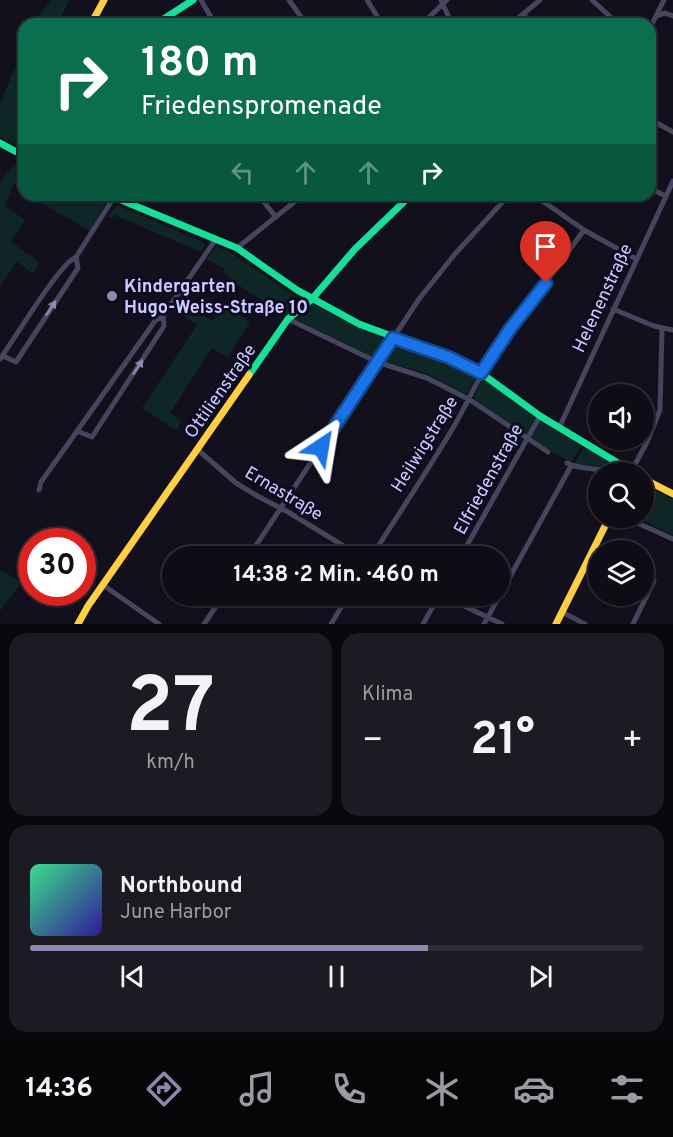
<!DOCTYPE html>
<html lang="de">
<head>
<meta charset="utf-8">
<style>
  body { margin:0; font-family:Overpass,sans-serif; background:#1c1a22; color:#f1f3f6; height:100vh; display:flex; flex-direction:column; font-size:22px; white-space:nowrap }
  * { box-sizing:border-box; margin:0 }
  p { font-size:20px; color:#9b9ba0 }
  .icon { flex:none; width:33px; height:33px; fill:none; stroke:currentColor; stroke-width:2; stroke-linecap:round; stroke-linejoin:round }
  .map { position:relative; height:624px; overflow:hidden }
  .side { display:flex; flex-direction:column; gap:9px; padding:9px; background:#08070c; flex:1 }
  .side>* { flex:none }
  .guide { position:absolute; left:18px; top:18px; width:638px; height:183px; border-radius:18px; box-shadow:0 2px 4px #0004,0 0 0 2px #2e2c34; background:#0b6e4f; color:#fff; overflow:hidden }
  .controls { position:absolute; left:588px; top:384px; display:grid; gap:12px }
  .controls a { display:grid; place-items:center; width:66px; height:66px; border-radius:50%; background:#0e0c15; box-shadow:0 2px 4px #0004,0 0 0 2px #2e2c34; font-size:30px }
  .speed { position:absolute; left:18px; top:528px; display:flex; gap:12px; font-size:30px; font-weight:700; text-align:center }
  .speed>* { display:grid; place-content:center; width:78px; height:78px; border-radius:50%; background:#0e0c15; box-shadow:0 2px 4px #0004,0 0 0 2px #2e2c34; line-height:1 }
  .speed .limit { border:9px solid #d22; background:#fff; color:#111 }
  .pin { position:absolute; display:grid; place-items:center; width:51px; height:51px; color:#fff; margin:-62px -26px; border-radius:50% 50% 50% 0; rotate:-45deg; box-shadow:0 0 6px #0007 }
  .pin .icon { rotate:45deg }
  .me { position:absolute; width:66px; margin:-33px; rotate:33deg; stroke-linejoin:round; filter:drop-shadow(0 0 4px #0008) }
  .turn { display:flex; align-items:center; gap:21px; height:126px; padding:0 24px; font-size:27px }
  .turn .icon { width:78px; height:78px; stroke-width:2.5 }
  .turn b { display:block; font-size:42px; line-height:51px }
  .lanes { display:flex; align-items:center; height:57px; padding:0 24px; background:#0003; justify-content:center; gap:30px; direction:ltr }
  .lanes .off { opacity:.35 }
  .big { font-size:45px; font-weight:700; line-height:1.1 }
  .side .tile { flex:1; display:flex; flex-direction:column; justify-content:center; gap:9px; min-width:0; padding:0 21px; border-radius:18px; background:#1c1a22 }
  .side .dial { align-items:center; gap:0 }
  .dial b { font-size:78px; line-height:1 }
  .song { display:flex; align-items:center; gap:18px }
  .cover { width:72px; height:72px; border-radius:9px; background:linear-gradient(135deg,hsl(150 70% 55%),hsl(250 70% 35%)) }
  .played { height:6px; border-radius:3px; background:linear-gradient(90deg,#8c89b0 65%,#2e2c34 65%) }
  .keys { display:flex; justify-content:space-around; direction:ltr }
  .heat { display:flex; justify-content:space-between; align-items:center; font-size:33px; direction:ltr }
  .side .tiles { flex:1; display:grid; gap:9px; grid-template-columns:1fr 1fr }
  .tile:last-child { grid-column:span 2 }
  .trip { position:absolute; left:162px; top:546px; width:348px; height:60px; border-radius:30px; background:#0e0c15; box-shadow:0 2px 4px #0004,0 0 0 2px #2e2c34; font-weight:700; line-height:60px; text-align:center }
  .tabs { display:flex; height:96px; justify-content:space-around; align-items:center; background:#060508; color:#9b9ba0 }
  .tabs .icon { width:42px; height:42px }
  .tabs .on { color:#8c89b0 }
  .tabs b { font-size:27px; color:#f1f3f6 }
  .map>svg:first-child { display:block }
</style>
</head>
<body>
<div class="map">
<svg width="673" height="624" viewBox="0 0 673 624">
  <rect width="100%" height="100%" fill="#12101c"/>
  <path fill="#0f2626" d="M 52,0 L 69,0 L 58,24 L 36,24 L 43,10 Z
    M 24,47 L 24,89 L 19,97 L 24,101 L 24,135 L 18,146 L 0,137 L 0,103 Z
    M 19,161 L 24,164 L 24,192 L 14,183 L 5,206 L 25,220 L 11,242 L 40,263 L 33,273 L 17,262 L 0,286 L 0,183 L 4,176 Z
    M 27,195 C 46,195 93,189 106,203 L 90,231 Z
    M 117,205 L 203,242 L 205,246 L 201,252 L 114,215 L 112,218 L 107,217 Z
    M 216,246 L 233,254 L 302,301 L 286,316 L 232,281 L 223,272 L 224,269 L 207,259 Z
    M 223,304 L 250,322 L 227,357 L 212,348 L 170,413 L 181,421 L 176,430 L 142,408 L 197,325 L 183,316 L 189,308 L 213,321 Z
    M 312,304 L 386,339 L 374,358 L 296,319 Z
    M 393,341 L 477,375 L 467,395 L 422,372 L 382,361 Z
    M 482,378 L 536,418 L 526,435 L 473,400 Z
    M 540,421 L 581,446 L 571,463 L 531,438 Z
    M 584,447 L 624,472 L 613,472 L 598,466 L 574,464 Z
    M 644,485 L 673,499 L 673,535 L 638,518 L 644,518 Z
    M 0,570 L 22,582 L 0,611 Z"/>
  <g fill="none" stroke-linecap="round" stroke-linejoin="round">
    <path stroke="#45455d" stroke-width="5" d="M 201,0 L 215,24
      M 289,0 L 306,24
      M 367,0 L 382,24
      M 441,0 L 452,24
      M 592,0 L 618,24
      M 523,14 L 532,24
      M 657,16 L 665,13 L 673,16
      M 422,24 L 447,0
      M 511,24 L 540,0
      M 650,28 L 664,0
      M 650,119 L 673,132
      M 650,188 L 665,196
      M 258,195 L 276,217
      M 493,195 L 502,203
      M 534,195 L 584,230 L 636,259
      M 237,248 L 303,195
      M 613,309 L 654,326 L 673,330
      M 288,319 L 377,362 L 427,378 L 470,400 L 548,452
      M 3,356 L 16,362 L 78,268 L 76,257
      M 0,359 C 14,340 59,264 76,257 L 111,202 L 113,195
      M 559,428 L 673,181
      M 77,431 L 92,437 L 164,326 L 163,316
      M 197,449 L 236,483 L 259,497 L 288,512 L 360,556
      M 567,463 C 579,470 595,467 608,472
      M 631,472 L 647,442 L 660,410 L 662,329
      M 39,490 L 41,482 L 155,321 L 163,316 L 216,239
      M 626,518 L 673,539
      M 249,556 L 419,299 L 455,254 L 509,195
      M 372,556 C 399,513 427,472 453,428 C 466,406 476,382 490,360 L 584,230
      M 461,556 L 540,416
      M 103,585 L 159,624
      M 443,596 L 502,624
      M 562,612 L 585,624
      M 204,624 L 223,596
      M 331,624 L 348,596
      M 423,624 L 439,596
      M 484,624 L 571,466
      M 633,624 L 654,581"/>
    <path stroke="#16e098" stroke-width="7" d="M 156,24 L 193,0
      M 0,143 L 24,156
      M 109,195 L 237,248 L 297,290 L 359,324 L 448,357 L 481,373 L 540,416 L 633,472
      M 249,375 L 288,319 L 312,299 L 355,249 L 411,195"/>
    <path stroke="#ffcf43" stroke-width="7" d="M 91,24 L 104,0
      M 644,479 L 673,494
      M 78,624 L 88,606 L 249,375
      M 556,624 L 609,518"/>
  </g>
  <defs><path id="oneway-solid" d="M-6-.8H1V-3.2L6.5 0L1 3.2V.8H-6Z" transform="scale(1.5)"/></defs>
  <g fill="#8a88ae">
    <use href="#oneway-solid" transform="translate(51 308) rotate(-57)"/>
    <use href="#oneway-solid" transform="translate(138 367) rotate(-57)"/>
  </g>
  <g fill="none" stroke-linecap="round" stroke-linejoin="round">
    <g stroke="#114b97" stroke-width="15">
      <path id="route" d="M 321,447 L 393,338 L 448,357 L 481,373 L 510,329 L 546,283"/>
    </g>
    <use href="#route" stroke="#1a73e8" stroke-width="10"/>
  </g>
  <circle fill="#8c89b0" stroke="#0e0c20" stroke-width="2" cx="112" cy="296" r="6"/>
  <g text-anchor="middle" stroke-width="6" stroke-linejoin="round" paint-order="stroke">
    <g font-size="18" font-weight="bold" fill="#cecaff" stroke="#0e0c20" text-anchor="start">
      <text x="124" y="292">Kindergarten<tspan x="124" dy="21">Hugo-Weiss-Straße 10</tspan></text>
    </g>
    <g font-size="18" fill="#cecaff" stroke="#0e0c20">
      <text transform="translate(602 298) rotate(-65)" y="6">Helenenstraße</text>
      <text transform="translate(220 391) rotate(-55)" y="6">Ottilienstraße</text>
      <text transform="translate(424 444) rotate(-58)" y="6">Heilwigstraße</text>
      <text transform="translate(488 479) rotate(-61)" y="6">Elfriedenstraße</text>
      <text transform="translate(284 493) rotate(31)" y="6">Ernastraße</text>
    </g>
  </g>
</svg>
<div class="controls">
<a><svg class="icon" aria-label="sound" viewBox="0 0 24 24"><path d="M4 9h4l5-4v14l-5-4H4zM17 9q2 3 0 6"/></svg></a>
<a><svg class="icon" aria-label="search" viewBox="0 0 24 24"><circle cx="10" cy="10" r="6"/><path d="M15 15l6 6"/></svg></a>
<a><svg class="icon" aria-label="layers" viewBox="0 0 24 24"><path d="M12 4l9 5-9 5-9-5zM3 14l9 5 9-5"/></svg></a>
</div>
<div class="speed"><div class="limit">30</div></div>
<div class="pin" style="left:546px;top:283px;background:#d93025"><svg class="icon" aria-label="arrive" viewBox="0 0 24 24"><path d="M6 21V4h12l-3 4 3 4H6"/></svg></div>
<svg class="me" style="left:321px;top:447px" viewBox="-20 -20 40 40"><path d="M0-17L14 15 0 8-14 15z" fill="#1a73e8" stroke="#fff" stroke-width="4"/></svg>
<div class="trip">14:38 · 2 Min. · 460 m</div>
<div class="guide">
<div class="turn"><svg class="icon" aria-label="right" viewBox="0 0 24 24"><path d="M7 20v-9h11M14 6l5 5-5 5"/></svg><div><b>180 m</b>Friedenspromenade</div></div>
<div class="lanes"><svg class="icon off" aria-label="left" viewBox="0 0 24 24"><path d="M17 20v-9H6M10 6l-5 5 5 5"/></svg><svg class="icon off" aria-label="ahead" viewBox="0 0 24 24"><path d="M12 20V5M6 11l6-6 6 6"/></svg><svg class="icon off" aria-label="ahead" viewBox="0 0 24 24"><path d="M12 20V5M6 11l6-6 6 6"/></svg><svg class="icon" aria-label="right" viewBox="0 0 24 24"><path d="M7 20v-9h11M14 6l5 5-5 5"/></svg></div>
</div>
</div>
<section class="side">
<div class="tiles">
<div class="tile dial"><b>27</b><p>km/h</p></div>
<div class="tile"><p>Klima</p>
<div class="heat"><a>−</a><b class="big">21°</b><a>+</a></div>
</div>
<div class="tile">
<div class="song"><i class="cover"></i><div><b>Northbound</b><p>June Harbor</p></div></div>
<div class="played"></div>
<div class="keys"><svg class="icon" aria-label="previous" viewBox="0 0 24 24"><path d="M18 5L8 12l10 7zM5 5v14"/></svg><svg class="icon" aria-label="pause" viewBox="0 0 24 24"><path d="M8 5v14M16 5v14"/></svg><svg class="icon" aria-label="next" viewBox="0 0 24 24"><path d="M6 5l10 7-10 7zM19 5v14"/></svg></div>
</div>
</div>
</section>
<nav class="tabs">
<b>14:36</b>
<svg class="icon on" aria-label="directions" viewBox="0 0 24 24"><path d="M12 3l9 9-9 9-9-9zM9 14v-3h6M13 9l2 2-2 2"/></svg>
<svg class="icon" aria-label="music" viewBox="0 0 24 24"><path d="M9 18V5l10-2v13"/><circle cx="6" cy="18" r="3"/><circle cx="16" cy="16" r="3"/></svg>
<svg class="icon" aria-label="phone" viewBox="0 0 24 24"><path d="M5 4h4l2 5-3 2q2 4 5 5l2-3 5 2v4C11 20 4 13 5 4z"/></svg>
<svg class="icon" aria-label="climate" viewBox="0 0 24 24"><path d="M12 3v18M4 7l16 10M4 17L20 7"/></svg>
<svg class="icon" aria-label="car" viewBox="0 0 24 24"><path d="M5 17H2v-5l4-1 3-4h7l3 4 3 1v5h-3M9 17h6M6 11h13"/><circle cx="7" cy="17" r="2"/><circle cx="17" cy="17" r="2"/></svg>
<svg class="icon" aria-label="filters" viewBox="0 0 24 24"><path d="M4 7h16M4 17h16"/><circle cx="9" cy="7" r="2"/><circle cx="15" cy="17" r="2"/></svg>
</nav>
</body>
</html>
